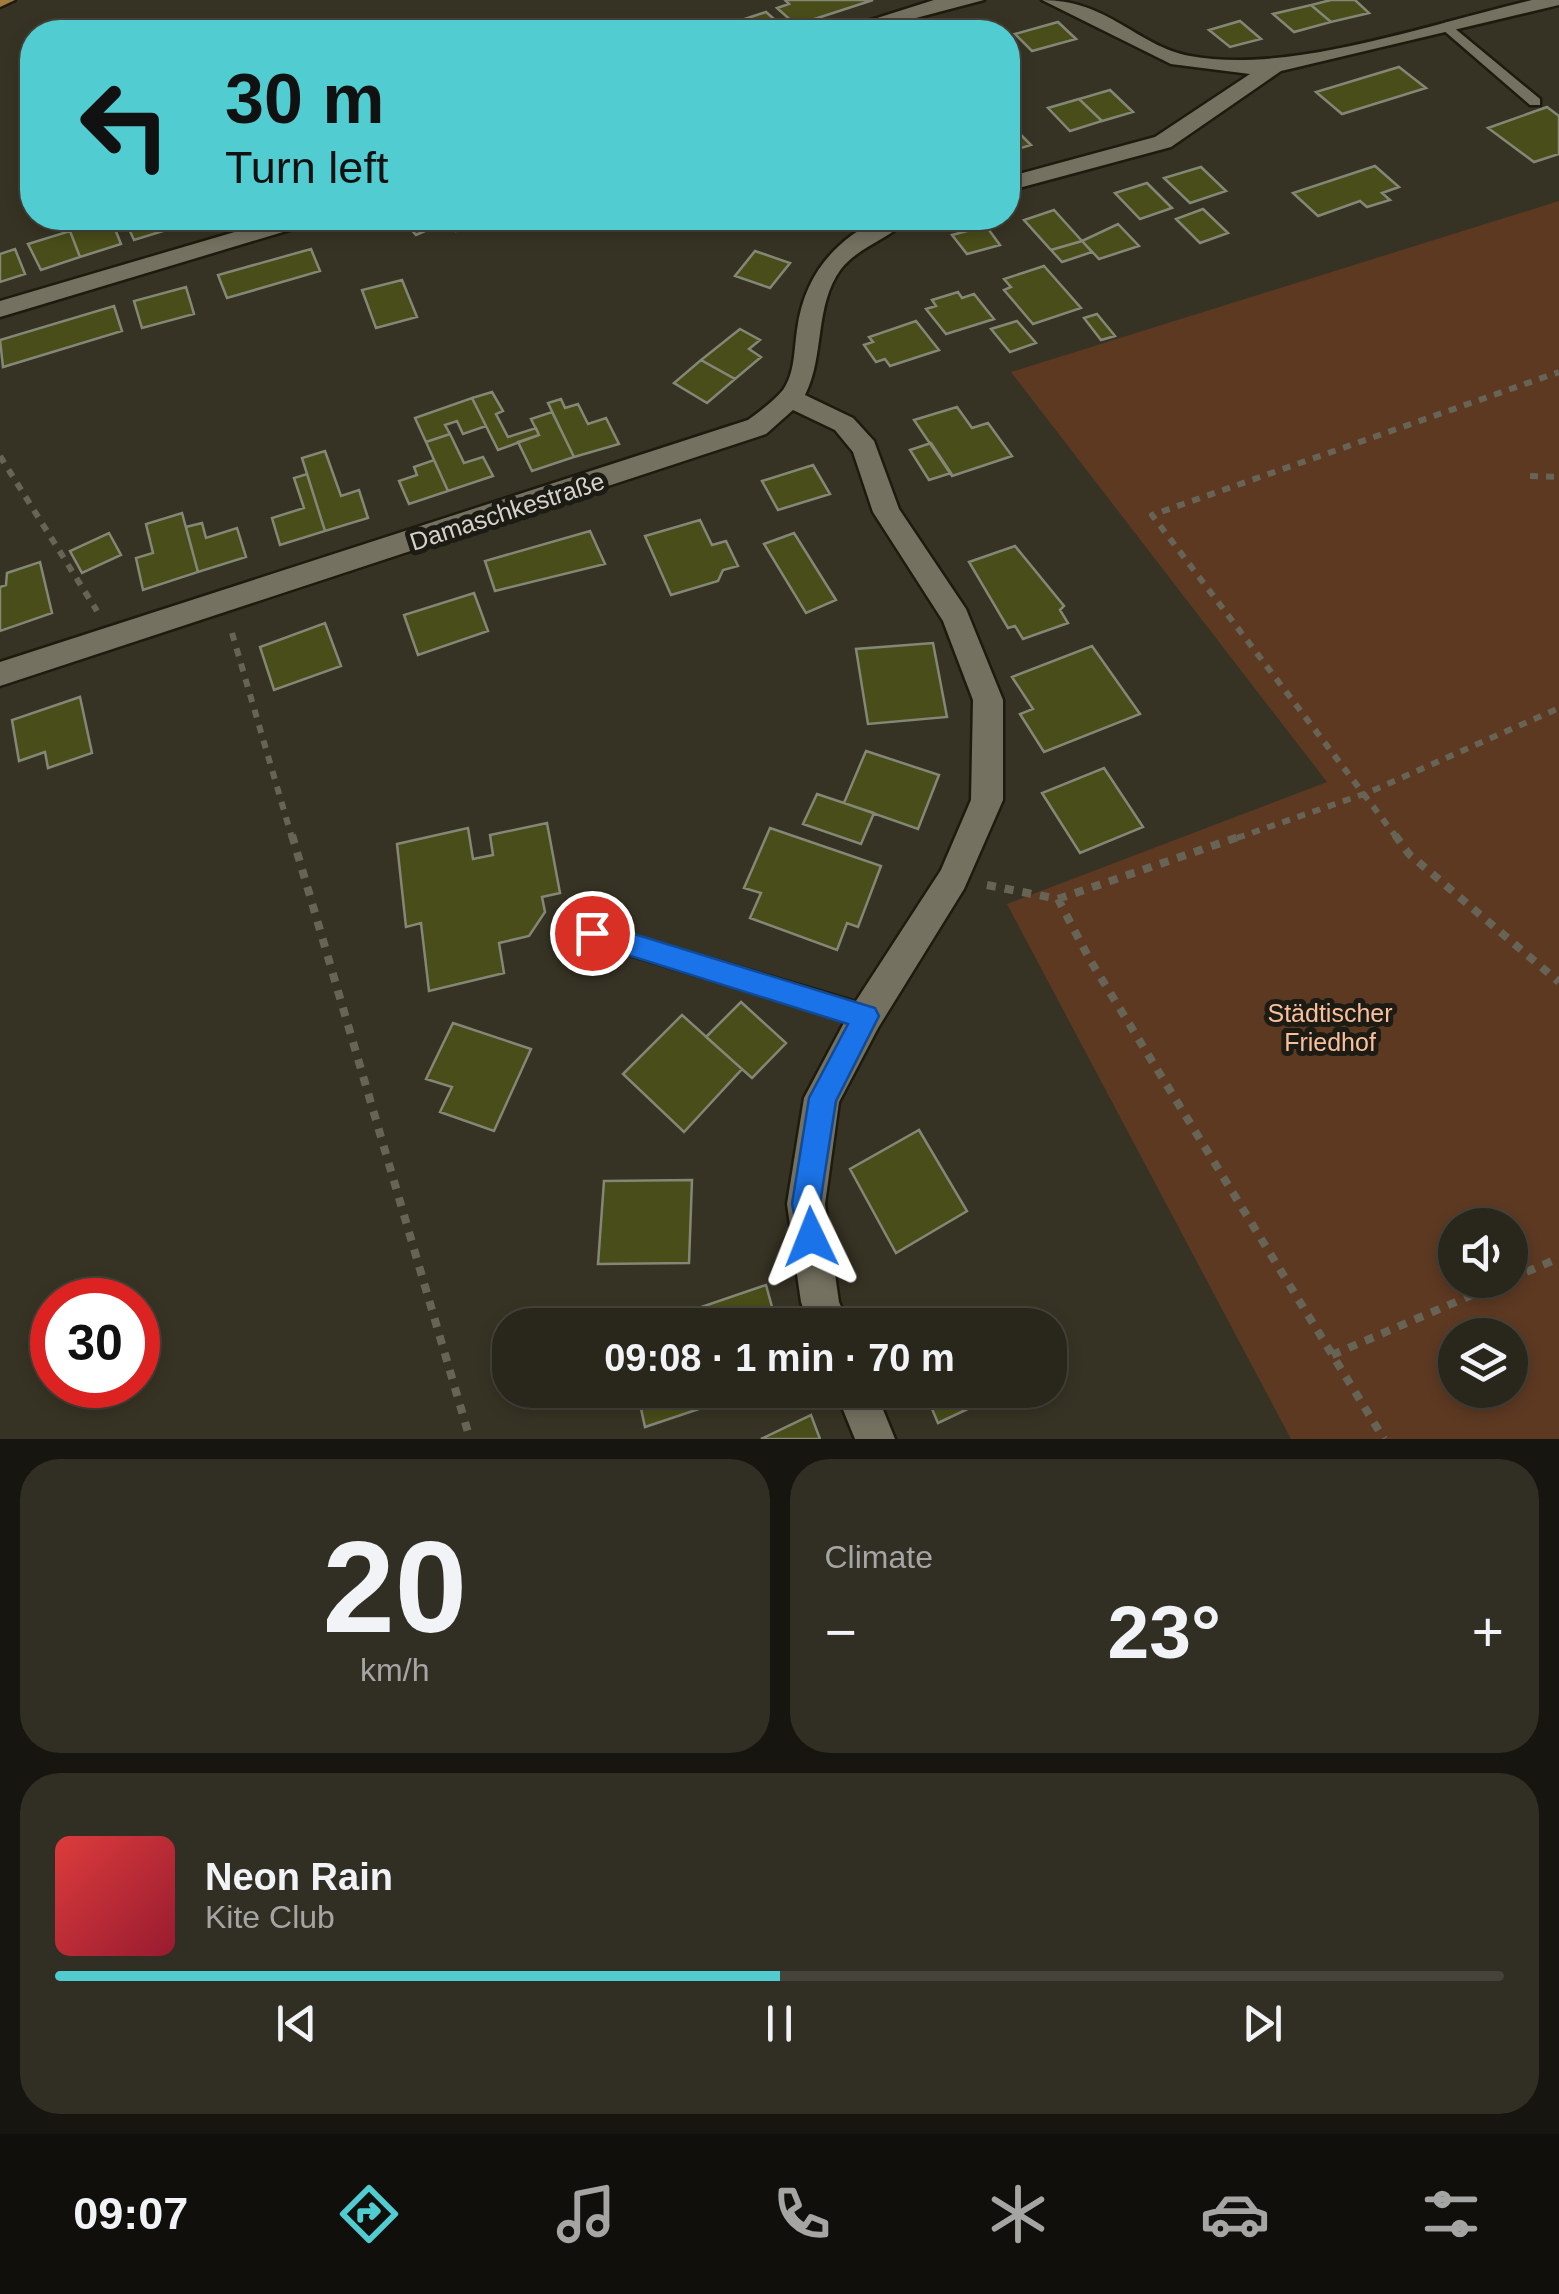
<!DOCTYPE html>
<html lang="en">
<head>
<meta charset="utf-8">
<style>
  body { margin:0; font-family:Arial,sans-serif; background:#312e24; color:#f1f3f6; height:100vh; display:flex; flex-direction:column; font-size:38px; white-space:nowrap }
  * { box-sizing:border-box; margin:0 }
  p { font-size:32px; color:#a5a5a3 }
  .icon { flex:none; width:55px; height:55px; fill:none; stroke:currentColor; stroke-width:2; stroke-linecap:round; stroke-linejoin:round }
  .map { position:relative; height:1439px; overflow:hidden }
  .details { display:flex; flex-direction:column; gap:20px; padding:20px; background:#17150f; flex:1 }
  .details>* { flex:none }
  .hud { position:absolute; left:20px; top:20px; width:1000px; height:210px; border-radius:40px; box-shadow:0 5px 15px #0003,0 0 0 2px #45433a; background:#51ccd1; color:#111; overflow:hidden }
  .tools { position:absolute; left:1438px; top:1208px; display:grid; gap:20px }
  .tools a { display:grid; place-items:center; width:90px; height:90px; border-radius:50%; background:#29261b; box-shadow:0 5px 15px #0003,0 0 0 2px #45433a; font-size:50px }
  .speed { position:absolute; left:30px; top:1278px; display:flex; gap:20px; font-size:50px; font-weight:700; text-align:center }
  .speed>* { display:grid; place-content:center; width:130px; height:130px; border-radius:50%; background:#29261b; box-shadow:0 5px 15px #0003,0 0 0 2px #45433a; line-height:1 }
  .speed .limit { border:15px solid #d22; background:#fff; color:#111 }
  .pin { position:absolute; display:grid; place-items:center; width:85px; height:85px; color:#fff; margin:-42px; border:5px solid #fff; border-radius:50%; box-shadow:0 2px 10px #0007 }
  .me { position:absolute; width:110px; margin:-55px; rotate:358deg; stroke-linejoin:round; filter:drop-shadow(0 0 8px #0008) }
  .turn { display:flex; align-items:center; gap:35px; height:210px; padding:0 40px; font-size:45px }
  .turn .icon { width:130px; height:130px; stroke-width:2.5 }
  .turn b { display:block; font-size:70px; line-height:85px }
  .big { font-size:75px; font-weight:700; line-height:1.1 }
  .details .card { flex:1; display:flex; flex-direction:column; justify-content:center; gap:15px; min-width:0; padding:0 35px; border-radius:40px; background:#312e24 }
  .details .dial { align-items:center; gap:0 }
  .dial b { font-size:130px; line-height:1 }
  .song { display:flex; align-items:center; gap:30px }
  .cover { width:120px; height:120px; border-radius:15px; background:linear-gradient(135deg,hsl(0 70% 55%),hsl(350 70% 35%)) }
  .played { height:10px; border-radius:5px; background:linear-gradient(90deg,#51ccd1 50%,#45433a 50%) }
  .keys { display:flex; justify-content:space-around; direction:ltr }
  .heat { display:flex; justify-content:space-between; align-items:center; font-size:55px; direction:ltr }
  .details .tiles { flex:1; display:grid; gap:20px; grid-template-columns:1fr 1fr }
  .card:last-child { grid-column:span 2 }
  .trip { position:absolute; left:492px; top:1308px; width:575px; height:100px; border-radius:40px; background:#29261b; box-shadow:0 5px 15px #0003,0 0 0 2px #45433a; font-weight:700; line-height:100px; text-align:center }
  .dock { display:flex; height:160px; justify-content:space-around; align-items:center; background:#100f0b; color:#a5a5a3 }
  .dock .icon { width:70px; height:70px }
  .dock .current { color:#51ccd1 }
  .dock b { font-size:45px; color:#f1f3f6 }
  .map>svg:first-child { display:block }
</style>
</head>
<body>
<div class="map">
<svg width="1559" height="1439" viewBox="0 0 1559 1439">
  <rect width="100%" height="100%" fill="#373324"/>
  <path fill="#5d3922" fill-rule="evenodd" d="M 1559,201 L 1559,1439 L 1291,1439 L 1007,904 L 1327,782 L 1011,372 ZM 1455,1225 L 1510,1225 L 1510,1280 L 1455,1280 ZM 1455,1335 L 1510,1335 L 1510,1390 L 1455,1390 Z"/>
  <path fill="#484d19" stroke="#848776" stroke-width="2.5" d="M 785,0 L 873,0 L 796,25 L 777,8 L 789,4 Z
    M 1331,0 L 1355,0 L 1369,13 L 1331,22 L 1311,5 Z
    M 1311,5 L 1331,22 L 1294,32 L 1273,14 Z
    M 766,12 L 782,26 L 763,32 L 705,32 Z
    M 1240,21 L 1261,39 L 1230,47 L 1209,30 Z
    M 1058,22 L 1076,39 L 1032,51 L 1015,34 Z
    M 1399,67 L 1426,88 L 1342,114 L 1316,92 Z
    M 1110,90 L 1133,112 L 1102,121 L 1079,99 Z
    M 1079,99 L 1102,121 L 1070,131 L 1048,108 Z
    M 1547,107 L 1559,116 L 1559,154 L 1534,162 L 1488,128 Z
    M 1021,135 L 1031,145 L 1008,152 L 1008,139 Z
    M 1375,166 L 1399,187 L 1382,193 L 1390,200 L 1367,207 L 1360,201 L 1318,216 L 1293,193 Z
    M 1201,167 L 1226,191 L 1190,203 L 1164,178 Z
    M 1147,183 L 1172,208 L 1140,219 L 1115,193 Z
    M 1203,209 L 1228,233 L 1200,243 L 1176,219 Z
    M 1054,210 L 1082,241 L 1051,250 L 1024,220 Z
    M 124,218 L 205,218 L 134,240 Z
    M 401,218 L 488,218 L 456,231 L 448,221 L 416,235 Z
    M 111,219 L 121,244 L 80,257 L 70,231 Z
    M 1118,224 L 1139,246 L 1099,259 L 1082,241 Z
    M 986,226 L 1000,245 L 967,254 L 952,235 Z
    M 70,231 L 80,257 L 41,270 L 28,244 Z
    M 1082,241 L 1092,252 L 1062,262 L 1051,250 Z
    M 15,249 L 25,274 L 0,282 L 0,254 Z
    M 311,249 L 320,271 L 227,298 L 218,275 Z
    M 755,251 L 790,263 L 770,288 L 735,276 Z
    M 1044,266 L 1081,308 L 1033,324 L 1004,290 L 1011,287 L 1004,279 Z
    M 402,280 L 417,317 L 376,328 L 362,290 Z
    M 186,287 L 194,314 L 142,328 L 134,301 Z
    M 958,292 L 962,298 L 974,294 L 994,319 L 946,334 L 926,309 L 936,306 L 932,300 Z
    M 114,306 L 122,331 L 3,367 L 0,340 Z
    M 1097,314 L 1115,336 L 1101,340 L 1084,318 Z
    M 916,321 L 939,350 L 890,366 L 885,359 L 876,362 L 864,345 L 873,342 L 869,337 Z
    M 1017,321 L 1036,343 L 1010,352 L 991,329 Z
    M 740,329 L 760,340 L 749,349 L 761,357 L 735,379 L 701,360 Z
    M 701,360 L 735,379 L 707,403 L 674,383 Z
    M 492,392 L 503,411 L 496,414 L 508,437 L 536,428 L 539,435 L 498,450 L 472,398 Z
    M 472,398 L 486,426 L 463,434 L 457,421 L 445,425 L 450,434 L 426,442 L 415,418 Z
    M 561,399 L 565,408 L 578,404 L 588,424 L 606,418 L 619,444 L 574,457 L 548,403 Z
    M 957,407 L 972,428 L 988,423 L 1012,456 L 952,476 L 914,420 Z
    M 552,412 L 574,457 L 532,471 L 518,442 L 539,435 L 531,419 Z
    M 450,434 L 464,463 L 483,457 L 493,476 L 448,491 L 426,442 Z
    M 931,443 L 951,473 L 929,480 L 910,450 Z
    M 325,451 L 341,496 L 359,490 L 368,518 L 325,531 L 302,458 Z
    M 434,460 L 448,491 L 409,504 L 399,481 L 417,475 L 414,467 Z
    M 813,465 L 830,494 L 778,510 L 762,481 Z
    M 307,474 L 325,531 L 280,545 L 272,518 L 304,508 L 294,478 Z
    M 182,513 L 198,572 L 143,590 L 136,558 L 153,553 L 146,524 Z
    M 700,520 L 712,545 L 726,541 L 738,566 L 723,570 L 718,581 L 671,595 L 645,536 Z
    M 202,523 L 206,538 L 237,528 L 246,557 L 198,572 L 186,527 Z
    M 590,531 L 605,564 L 495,591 L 485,561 Z
    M 109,533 L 121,555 L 82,573 L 70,551 Z
    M 794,533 L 836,600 L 806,613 L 764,544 Z
    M 1015,546 L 1064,606 L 1060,610 L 1068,623 L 1023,639 L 1015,626 L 1008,628 L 969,562 Z
    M 40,562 L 52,613 L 0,631 L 0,587 L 6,585 L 7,573 Z
    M 474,593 L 488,631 L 418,655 L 404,615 Z
    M 325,623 L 341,666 L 274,690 L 260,647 Z
    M 933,643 L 947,717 L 868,724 L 856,649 Z
    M 1092,646 L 1140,714 L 1044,752 L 1020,714 L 1033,709 L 1012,677 Z
    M 80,697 L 92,753 L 48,768 L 45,752 L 19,761 L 12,720 Z
    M 866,751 L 939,775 L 918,829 L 844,803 Z
    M 1104,768 L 1143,827 L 1080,853 L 1042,793 Z
    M 817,794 L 874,813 L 861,844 L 803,824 Z
    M 547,823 L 560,893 L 542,897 L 545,912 L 529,936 L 499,943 L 504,973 L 429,991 L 421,923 L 406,927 L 397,844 L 468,828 L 473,859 L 493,855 L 490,835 Z
    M 770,828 L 881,866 L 858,927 L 847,923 L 837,950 L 750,918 L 761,893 L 744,888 Z
    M 741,1002 L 786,1043 L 752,1078 L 706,1037 Z
    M 682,1015 L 742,1069 L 684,1132 L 623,1074 Z
    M 453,1023 L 531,1049 L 494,1131 L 440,1112 L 452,1087 L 426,1079 Z
    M 919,1130 L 967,1211 L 896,1253 L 850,1169 Z
    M 692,1180 L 689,1263 L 598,1264 L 604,1181 Z
    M 766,1285 L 777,1325 L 671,1325 L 669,1318 Z
    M 974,1310 L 981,1325 L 940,1325 Z
    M 683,1390 L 716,1390 L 720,1402 L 645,1427 L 640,1404 Z
    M 924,1390 L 1008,1390 L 938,1423 Z
    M 811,1415 L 820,1439 L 761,1439 Z"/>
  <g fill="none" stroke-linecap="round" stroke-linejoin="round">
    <g stroke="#1e1a0d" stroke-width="5">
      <path id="lane" d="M 1447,22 L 1540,99 L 1540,105 L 1530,105 L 1442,29 L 1440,26 Z
        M 591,923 L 866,1005 L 874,1008 L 877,1016 L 874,1024 L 866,1027 L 591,943 L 583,940 L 580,933 L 583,926 Z"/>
    </g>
    <g stroke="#1e1a0d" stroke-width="5">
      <path id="street" d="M 934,0 L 984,0 L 863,32 L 833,32 Z
        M 1042,0 C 1109,0 1137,46 1190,56 C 1288,75 1433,23 1532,0 L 1559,0 L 1559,5 L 1281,71 L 1171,147 L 1008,191 L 1008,177 L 1155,137 L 1250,74 L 1171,64 Z
        M 282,218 L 316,218 L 313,223 L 0,317 L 0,301 Z
        M 880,218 L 908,218 C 891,239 859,246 841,269 C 814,305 825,356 805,395 L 853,418 L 874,441 L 899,509 L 966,609 L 1003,700 L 1003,800 L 964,889 L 878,1028 L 839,1102 L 825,1204 L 839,1302 L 849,1325 L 809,1325 L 801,1302 L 787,1204 L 804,1098 L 854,1004 L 941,870 L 971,800 L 973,700 L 943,621 L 873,512 L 853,452 L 835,430 L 793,410 L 766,434 L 0,686 L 0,662 L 748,420 C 760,411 773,402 783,390 C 795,373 794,350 797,330 C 804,276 833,242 880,218 Z
        M 835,1390 L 875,1390 L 895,1439 L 855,1439 Z"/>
    </g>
    <g stroke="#1e1a0d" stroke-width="5">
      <path id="primary" d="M 0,0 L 15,0 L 0,7 Z"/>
    </g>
    <path stroke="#676456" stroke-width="6" stroke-dasharray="8 8" stroke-linecap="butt" d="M 0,456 L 97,611
      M 1530,476 L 1559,477
      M 232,633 L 292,838
      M 1237,838 L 1367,793 L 1559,708
      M 1397,838 L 1152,515 L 1559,372"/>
    <path stroke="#676456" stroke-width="8" stroke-dasharray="9 9" stroke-linecap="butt" d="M 292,835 L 470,1439
      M 1395,835 L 1409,854 L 1559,982
      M 987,885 L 1058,899 L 1090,960 L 1384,1439
      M 1058,899 L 1244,835
      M 1510,1279 L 1559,1258
      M 1332,1355 L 1507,1280"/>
    <use href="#lane" fill="#757161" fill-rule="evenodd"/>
    <use href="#street" fill="#757161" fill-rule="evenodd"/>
    <use href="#primary" fill="#a17c3e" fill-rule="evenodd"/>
  </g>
  <path fill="#1a73e8" stroke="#114b97" stroke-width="2.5" d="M 592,921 L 875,1008 L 879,1016 L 836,1101 L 820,1204 L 825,1237 L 821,1247 L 811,1251 L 801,1247 L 792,1204 L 809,1098 L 848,1024 L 583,941 L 579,933 L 583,925 Z"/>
  <g text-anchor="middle" stroke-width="10" stroke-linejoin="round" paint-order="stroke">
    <g font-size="25" fill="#d4d2c9" stroke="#1c1b14">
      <text transform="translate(507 511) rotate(-18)" y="9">Damaschkestraße</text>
    </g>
    <g font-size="25" fill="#fabe9b" stroke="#1c1b14">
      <text x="1330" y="1022">Städtischer<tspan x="1330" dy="29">Friedhof</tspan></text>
    </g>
  </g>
</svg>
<div class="tools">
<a><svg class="icon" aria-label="sound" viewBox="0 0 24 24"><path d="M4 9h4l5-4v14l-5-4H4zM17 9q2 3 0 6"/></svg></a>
<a><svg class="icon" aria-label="layers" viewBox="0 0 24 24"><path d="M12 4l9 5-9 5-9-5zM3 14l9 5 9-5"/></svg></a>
</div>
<div class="speed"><div class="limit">30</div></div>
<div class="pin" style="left:592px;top:933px;background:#d93025"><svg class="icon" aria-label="arrive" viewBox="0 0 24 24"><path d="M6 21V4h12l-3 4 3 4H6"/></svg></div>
<svg class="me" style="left:811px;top:1237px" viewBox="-20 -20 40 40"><path d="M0-17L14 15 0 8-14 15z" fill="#1a73e8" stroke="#fff" stroke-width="4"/></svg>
<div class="trip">09:08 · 1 min · 70 m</div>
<div class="hud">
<div class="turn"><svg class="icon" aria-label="left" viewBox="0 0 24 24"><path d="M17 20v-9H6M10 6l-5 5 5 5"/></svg><div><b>30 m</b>Turn left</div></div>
</div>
</div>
<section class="details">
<div class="tiles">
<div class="card dial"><b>20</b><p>km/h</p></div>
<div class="card"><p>Climate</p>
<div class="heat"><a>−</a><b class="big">23°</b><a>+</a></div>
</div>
<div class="card">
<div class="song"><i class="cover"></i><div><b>Neon Rain</b><p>Kite Club</p></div></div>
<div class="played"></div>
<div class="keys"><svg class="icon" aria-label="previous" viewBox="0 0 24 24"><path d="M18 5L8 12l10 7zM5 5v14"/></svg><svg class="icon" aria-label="pause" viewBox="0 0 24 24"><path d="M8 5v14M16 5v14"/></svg><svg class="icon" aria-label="next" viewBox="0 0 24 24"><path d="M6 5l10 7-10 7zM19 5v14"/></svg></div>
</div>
</div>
</section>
<nav class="dock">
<b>09:07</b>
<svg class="icon current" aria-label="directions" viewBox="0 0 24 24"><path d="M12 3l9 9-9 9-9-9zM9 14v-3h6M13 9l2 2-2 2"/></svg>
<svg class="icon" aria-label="music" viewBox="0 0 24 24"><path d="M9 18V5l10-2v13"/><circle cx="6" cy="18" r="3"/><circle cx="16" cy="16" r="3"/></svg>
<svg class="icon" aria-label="phone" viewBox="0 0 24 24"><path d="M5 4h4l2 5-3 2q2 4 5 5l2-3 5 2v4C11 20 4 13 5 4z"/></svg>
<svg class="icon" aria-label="climate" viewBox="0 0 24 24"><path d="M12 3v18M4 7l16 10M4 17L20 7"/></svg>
<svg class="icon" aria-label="car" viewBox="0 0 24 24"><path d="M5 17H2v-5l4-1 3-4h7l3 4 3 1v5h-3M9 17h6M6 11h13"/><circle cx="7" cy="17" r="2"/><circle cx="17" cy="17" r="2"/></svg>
<svg class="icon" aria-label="filters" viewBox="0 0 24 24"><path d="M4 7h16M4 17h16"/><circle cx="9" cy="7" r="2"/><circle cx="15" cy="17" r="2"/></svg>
</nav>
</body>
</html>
